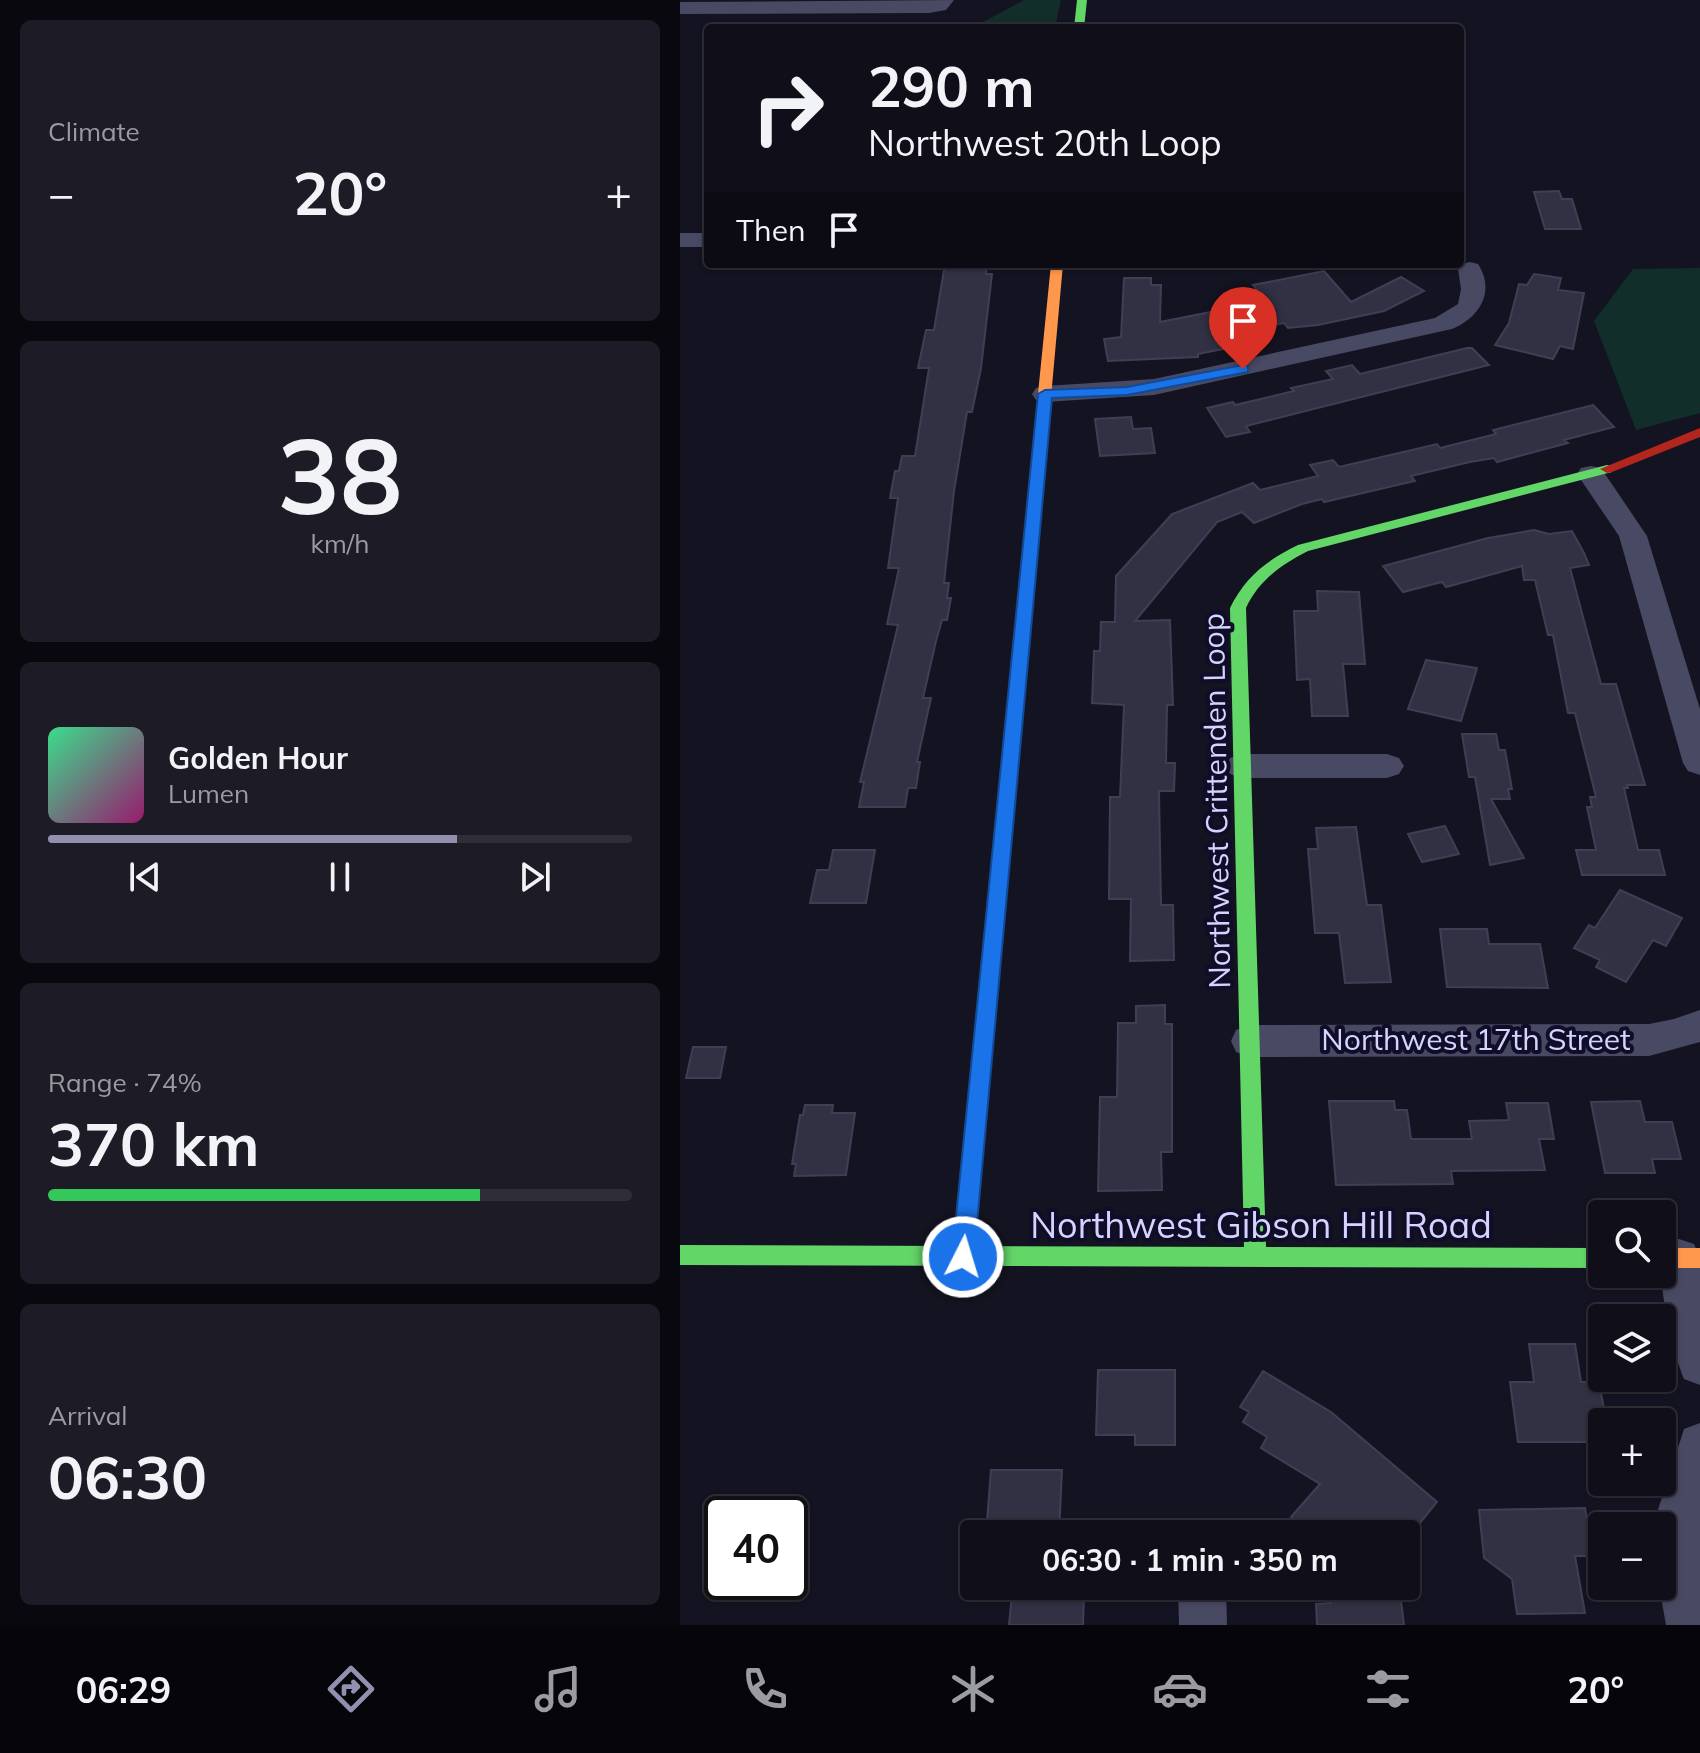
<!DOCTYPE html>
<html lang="en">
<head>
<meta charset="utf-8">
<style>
  body { margin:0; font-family:Mulish,sans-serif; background:#1d1c26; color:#f1f3f6; height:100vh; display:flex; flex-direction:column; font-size:30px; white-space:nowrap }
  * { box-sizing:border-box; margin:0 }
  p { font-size:26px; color:#9b9ca2 }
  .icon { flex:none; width:44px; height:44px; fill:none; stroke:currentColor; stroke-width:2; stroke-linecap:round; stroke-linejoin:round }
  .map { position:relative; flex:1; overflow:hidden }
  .side { display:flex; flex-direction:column; gap:20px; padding:20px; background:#08080e; width:680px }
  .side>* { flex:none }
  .guide { position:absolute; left:24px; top:24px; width:760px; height:244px; border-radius:8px; box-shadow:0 2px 6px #0004,0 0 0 2px #2f2e38; background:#0f0e19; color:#f1f3f6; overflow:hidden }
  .tools { position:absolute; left:908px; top:1200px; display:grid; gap:16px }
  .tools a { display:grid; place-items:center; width:88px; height:88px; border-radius:8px; background:#0f0e19; box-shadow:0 2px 6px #0004,0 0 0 2px #2f2e38; font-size:40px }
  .speed { position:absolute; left:24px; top:1496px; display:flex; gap:16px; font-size:40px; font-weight:700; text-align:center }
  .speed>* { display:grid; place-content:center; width:104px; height:104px; border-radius:50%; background:#0f0e19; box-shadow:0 2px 6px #0004,0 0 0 2px #2f2e38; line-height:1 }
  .speed .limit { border:4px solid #111; border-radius:12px; background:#fff; color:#111 }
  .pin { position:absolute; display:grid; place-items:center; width:68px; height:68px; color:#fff; margin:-82px -34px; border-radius:50% 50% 50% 0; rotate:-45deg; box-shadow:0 0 8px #0007 }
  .pin .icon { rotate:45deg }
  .me { position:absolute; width:88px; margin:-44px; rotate:5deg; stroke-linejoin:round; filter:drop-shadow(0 0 6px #0008) }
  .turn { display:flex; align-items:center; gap:28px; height:168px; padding:0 32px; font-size:36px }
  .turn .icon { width:104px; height:104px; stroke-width:2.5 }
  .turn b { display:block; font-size:56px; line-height:68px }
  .then { display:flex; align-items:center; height:76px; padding:0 32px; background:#0003; gap:16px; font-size:30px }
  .big { font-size:60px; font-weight:700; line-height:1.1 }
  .side .widget { flex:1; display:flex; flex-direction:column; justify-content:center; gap:12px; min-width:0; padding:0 28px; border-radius:12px; background:#1d1c26 }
  .side .dial { align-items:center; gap:0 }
  .dial b { font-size:104px; line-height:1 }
  .song { display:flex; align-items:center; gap:24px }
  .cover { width:96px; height:96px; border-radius:12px; background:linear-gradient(135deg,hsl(150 70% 55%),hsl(320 70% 35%)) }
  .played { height:8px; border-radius:4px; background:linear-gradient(90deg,#9190b1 70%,#2f2e38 70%) }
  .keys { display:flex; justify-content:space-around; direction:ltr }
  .heat { display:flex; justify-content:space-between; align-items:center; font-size:44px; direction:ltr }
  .charge { height:12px; border-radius:6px; background:linear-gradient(90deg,#34c759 74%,#2f2e38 0) }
  .trip { position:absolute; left:280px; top:1520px; width:460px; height:80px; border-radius:8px; background:#0f0e19; box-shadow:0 2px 6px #0004,0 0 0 2px #2f2e38; font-weight:700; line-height:80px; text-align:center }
  .menu { display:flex; height:128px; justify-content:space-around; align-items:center; background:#06060a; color:#9b9ca2 }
  .menu .icon { width:56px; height:56px }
  .menu .active { color:#9190b1 }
  .menu b { font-size:36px; color:#f1f3f6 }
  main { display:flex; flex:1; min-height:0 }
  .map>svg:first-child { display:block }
</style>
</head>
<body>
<main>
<section class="side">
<div class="widget"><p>Climate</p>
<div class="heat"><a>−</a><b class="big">20°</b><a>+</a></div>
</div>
<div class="widget dial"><b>38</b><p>km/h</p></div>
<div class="widget">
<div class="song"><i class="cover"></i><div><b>Golden Hour</b><p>Lumen</p></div></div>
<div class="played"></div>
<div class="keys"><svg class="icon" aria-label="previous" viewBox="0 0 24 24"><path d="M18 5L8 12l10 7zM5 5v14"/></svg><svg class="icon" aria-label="pause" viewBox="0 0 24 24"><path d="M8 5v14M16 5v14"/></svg><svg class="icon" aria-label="next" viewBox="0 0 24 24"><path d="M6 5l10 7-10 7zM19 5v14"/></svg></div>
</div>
<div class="widget"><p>Range · 74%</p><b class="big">370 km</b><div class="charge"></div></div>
<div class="widget"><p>Arrival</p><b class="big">06:30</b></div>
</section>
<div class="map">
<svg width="1020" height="1625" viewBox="0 0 1020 1625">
  <rect width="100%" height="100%" fill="#141321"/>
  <path fill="#112e2b" d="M 344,0 L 381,0 L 375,28 L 292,28 Z
    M 1020,268 L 1020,413 L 956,430 L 914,321 L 953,269 Z"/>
  <path fill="#323144" stroke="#3f3e55" stroke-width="2" d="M 879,191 L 882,199 L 892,199 L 901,229 L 865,229 L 854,192 Z
    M 265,264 L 300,264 L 300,266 L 307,266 L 306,274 L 312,274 L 301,368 L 292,412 L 287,412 L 274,491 L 264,583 L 269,583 L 267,598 L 271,598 L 267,620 L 262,620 L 256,641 L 243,698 L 251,698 L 237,762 L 240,762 L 236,788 L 228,788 L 225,807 L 179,807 L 184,782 L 180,782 L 218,625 L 207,624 L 219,568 L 208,568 L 218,498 L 210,498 L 215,471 L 219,471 L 222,456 L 235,456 L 249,368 L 238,368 L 246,330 L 254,330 Z
    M 644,271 L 671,302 L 721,277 L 744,291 L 704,311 L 638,325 L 608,328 L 604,323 L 558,332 L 564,342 L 546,345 L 548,348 L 518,354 L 518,357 L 428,361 L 424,339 L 441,337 L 444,278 L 471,278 L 471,285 L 481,285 L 480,322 L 586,301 L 573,285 Z
    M 854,274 L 881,278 L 878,290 L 904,293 L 893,349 L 880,346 L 873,359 L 815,345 L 829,323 L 839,284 L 847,285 Z
    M 787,348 L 792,348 L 809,365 L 566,426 L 570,432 L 546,437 L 527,408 L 553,402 L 555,405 L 614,391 L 611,388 L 653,379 L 646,371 L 672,365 L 680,374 Z
    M 913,405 L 934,427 L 884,440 L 888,443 L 817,462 L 814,458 L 790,462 L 731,476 L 735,481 L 644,502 L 642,499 L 622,504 L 574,523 L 562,512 L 537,522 L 455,621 L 490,620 L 493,705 L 487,705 L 486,763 L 495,763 L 494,791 L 479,791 L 481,905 L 493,905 L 494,960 L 450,961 L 451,899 L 429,899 L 430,797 L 440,797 L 444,705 L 412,703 L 414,651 L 420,651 L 421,622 L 435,622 L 436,576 L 492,514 L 573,483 L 580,490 L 638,476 L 630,465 L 653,460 L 659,467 L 757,444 L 760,448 L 816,434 L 813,430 Z
    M 451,417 L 453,429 L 471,428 L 475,453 L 420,456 L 415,419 Z
    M 854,530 L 869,534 L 892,531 L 904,553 L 909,565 L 890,568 L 903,617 L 921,684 L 936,684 L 965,785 L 947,785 L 948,788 L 944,788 L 958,850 L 979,850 L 985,875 L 902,875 L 896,850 L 916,850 L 907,807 L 912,807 L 910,797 L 916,797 L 895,713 L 888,713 L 873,635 L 868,635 L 855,580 L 844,580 L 842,566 L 766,587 L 762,582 L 723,592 L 703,566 L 808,538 Z
    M 637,591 L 679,592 L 685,664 L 663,664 L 668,716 L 632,716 L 630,679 L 617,680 L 614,611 L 638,611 Z
    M 746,660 L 797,668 L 781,721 L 728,709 Z
    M 782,734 L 816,734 L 819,750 L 825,750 L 832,789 L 828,789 L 830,799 L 811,799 L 844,858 L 810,865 L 795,777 L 789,777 Z
    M 765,826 L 779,854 L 742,862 L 728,834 Z
    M 676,827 L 687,905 L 701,905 L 711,982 L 665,983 L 659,933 L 635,933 L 628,849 L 638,849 L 636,828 Z
    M 153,850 L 195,850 L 186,903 L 130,903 L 137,870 L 149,870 Z
    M 940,890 L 1002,918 L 986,946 L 973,940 L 946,982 L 916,967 L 920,960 L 894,948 L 909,925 L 915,928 Z
    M 760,929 L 807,929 L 809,944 L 860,944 L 868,988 L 767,987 Z
    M 485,1005 L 485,1024 L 492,1024 L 492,1152 L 481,1152 L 482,1190 L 418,1191 L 420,1097 L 437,1097 L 438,1023 L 456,1023 L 456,1006 Z
    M 13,1047 L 46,1047 L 40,1078 L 6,1078 Z
    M 649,1101 L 714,1101 L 715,1110 L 727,1110 L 731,1139 L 792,1139 L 789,1121 L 829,1120 L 826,1103 L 868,1103 L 874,1139 L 859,1139 L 865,1170 L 771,1171 L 773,1184 L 656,1185 Z
    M 960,1101 L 965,1122 L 992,1122 L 1001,1159 L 972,1159 L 975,1173 L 925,1173 L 911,1102 Z
    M 125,1105 L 153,1105 L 152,1113 L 175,1113 L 166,1175 L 114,1176 L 116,1164 L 112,1164 L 120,1115 L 123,1115 Z
    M 849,1344 L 895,1344 L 901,1382 L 919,1382 L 926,1420 L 911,1420 L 914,1442 L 838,1442 L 830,1382 L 854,1382 Z
    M 418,1370 L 495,1370 L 495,1445 L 455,1445 L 455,1435 L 416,1435 Z
    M 583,1371 L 651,1412 L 757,1502 L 731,1534 L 631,1534 L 611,1517 L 640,1484 L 581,1448 L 587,1437 L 563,1422 L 569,1412 L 560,1407 Z
    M 311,1470 L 382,1470 L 379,1534 L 306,1534 Z
    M 905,1508 L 913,1556 L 895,1556 L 905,1613 L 837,1614 L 832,1579 L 804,1558 L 799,1510 Z
    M 720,1592 L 724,1625 L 637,1625 L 636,1604 L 651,1603 L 650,1593 Z
    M 332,1594 L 404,1594 L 403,1625 L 329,1625 Z"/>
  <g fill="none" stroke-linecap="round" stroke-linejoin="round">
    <path fill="#484962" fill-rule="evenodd" d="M 274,0 L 266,10 L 249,13 L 0,14 L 0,2 Z
      M 0,233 L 28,233 L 28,247 L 0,247 Z
      M 790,262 L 798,264 C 816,292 799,318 772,329 L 474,395 L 365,402 L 356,400 L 352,394 L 356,388 L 365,386 L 474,379 L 755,318 L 778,304 L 781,289 L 778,269 L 782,264 Z
      M 911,466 L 921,468 L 967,536 L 1020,709 L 1020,775 L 1008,771 L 1003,763 L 939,536 L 897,474 L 901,468 Z
      M 562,754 L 707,754 L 719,758 L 724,766 L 719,774 L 707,778 L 562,778 L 550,774 L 545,766 L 550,758 Z
      M 1020,1010 L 1020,1042 L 969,1056 L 570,1057 L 556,1052 L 551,1041 L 556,1030 L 570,1025 L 969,1024 L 994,1019 Z
      M 999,1239 L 1014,1244 L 1020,1258 L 1020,1385 L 1004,1379 C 992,1350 974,1273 984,1244 Z
      M 1020,1423 L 1020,1625 L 986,1625 L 979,1586 L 982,1586 L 982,1526 L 975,1526 L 976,1516 L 1004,1429 Z
      M 498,1586 L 546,1586 L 547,1625 L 499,1625 Z"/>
    <path fill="#63d668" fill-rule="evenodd" d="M 397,0 L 407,0 L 404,28 L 394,28 Z
      M 927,465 L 932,466 L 932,472 L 628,551 C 601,565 579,580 566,608 L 586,1247 L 922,1248 L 922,1268 L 0,1265 L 0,1245 L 564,1247 L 550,608 C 565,577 587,560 618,545 Z"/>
    <path fill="#ff974d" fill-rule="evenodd" d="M 371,264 L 383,264 L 331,843 L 328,848 L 316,848 L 313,843 Z
      M 982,1248 L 1020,1248 L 1020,1268 L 982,1268 Z"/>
    <path fill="#b3261e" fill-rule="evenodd" d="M 1020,428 L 1020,437 L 932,472 L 927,473 L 920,469 Z
      M 322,836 L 328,838 L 331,843 L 294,1257 L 291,1264 L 283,1267 L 275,1264 L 272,1257 L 313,843 L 316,838 Z"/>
  </g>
  <path fill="#1a73e8" stroke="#114b97" stroke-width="2" d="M 563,365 L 568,366 L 568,372 L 447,395 L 372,398 L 294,1257 L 291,1264 L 283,1267 L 275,1264 L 272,1257 L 358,394 L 365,390 L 447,387 Z"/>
  <g text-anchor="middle" stroke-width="8" stroke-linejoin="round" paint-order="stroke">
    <g font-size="30" fill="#d4d4ff" stroke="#0f0d27">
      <text transform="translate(537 801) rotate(-91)" y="10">Northwest Crittenden Loop</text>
      <text x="796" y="1050">Northwest 17th Street</text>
    </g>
    <g font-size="36" fill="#d4d4ff" stroke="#0f0d27">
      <text x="581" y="1238">Northwest Gibson Hill Road</text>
    </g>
  </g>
</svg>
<div class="tools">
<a><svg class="icon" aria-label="search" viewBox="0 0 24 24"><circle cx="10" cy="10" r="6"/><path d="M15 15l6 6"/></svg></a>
<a><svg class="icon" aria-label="layers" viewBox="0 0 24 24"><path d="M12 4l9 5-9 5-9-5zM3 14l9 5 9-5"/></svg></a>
<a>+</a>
<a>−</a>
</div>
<div class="speed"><div class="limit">40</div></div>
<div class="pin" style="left:563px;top:369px;background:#d93025"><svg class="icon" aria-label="arrive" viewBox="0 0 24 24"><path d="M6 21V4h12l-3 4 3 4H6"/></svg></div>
<svg class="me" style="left:283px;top:1257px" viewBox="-20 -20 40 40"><circle r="17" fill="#1a73e8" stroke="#fff" stroke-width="3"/><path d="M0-11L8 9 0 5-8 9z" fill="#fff"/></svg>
<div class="trip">06:30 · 1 min · 350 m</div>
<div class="guide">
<div class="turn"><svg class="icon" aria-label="right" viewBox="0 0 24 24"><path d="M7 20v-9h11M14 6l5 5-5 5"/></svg><div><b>290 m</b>Northwest 20th Loop</div></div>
<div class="then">Then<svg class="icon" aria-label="arrive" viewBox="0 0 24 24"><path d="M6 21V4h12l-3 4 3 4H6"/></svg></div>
</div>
</div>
</main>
<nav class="menu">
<b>06:29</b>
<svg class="icon active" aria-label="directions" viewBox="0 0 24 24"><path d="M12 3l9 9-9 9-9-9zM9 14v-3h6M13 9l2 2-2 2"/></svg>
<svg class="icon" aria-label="music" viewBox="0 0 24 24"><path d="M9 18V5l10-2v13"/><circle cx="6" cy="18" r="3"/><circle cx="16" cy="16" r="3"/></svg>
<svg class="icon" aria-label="phone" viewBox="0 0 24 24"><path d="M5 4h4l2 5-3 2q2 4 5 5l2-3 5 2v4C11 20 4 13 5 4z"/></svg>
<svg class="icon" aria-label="climate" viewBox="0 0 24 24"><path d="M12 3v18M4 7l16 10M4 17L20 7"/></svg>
<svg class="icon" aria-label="car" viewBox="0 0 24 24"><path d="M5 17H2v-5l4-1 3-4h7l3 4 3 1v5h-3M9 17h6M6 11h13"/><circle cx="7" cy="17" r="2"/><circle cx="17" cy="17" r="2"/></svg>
<svg class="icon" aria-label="filters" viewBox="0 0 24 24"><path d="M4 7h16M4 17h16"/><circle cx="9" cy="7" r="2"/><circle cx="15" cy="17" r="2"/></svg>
<b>20°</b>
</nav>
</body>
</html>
